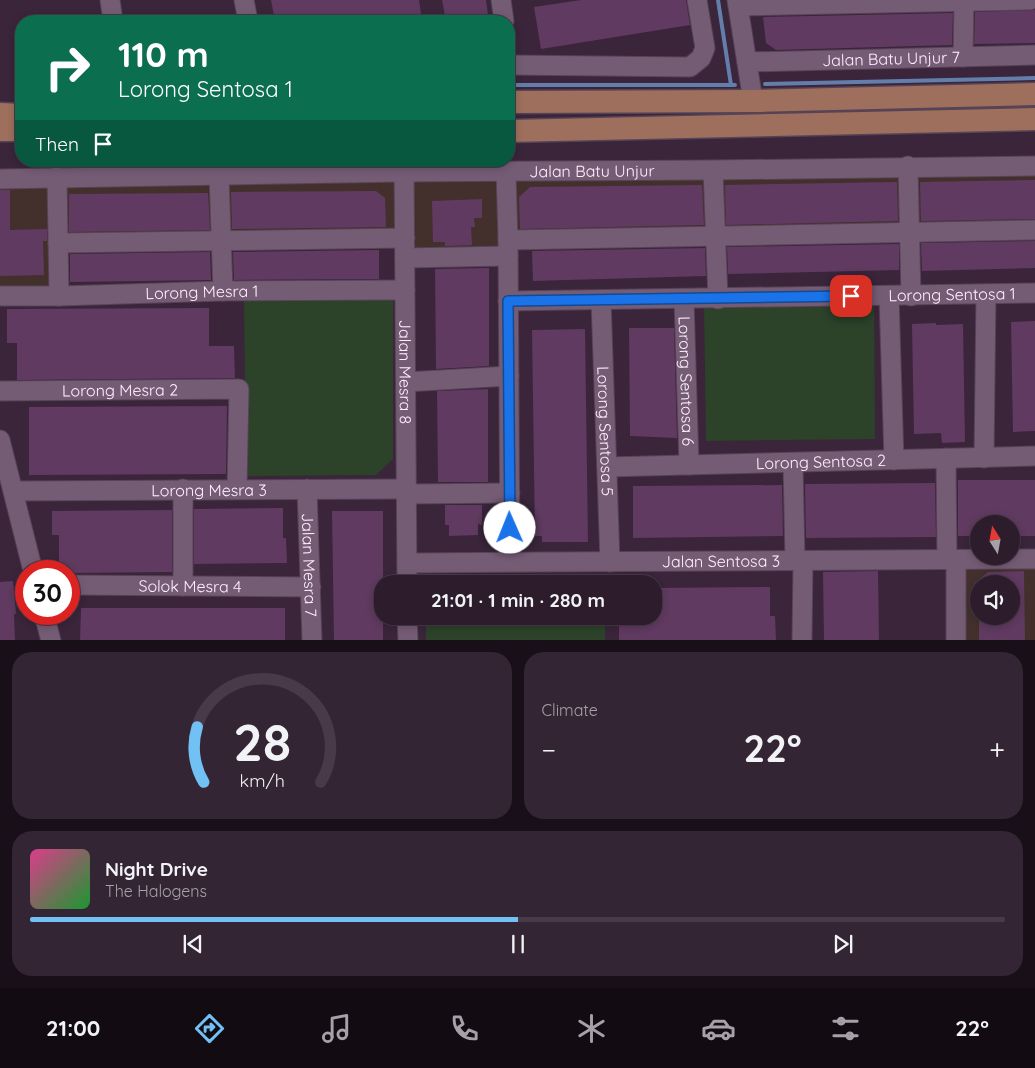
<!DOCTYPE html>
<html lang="en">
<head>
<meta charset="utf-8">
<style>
  body { margin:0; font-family:Quicksand,sans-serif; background:#342534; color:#f1f3f6; height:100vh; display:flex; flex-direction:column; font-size:19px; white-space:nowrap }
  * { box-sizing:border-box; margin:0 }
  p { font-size:16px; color:#a6a1a9 }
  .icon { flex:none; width:28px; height:28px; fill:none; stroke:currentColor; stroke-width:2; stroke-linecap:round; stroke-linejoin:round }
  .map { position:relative; height:640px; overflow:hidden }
  .side { display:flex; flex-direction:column; gap:12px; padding:12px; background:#180f18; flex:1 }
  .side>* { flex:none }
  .guide { position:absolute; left:15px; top:15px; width:500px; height:152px; border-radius:20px; box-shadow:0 2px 8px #0003,0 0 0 1px #483a48; background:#0b6e4f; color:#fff; overflow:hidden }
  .needle { width:32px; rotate:349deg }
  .tools { position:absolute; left:970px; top:515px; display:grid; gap:10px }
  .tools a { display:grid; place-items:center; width:50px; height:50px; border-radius:50%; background:#2c1c2c; box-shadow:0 2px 8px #0003,0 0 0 1px #483a48; font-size:25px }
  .speed { position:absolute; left:15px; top:560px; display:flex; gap:10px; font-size:25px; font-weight:700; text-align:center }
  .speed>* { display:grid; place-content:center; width:65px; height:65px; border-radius:50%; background:#2c1c2c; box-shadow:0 2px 8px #0003,0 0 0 1px #483a48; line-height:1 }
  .speed .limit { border:8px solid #d22; background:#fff; color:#111 }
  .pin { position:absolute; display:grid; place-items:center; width:42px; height:42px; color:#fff; margin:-21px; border-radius:10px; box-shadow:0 2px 8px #0006 }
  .me { position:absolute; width:55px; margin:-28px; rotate:359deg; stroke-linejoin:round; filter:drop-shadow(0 0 4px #0008) }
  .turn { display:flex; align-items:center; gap:18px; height:105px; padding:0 20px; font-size:22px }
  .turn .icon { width:65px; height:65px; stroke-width:2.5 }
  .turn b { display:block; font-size:35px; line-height:42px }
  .then { display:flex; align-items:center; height:48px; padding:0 20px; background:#0003; gap:10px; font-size:19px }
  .big { font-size:38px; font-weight:800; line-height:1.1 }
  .side .card { flex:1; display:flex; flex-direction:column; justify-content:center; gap:8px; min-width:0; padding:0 18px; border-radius:20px; background:#342534 }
  .side .dial { align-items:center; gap:0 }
  .dial svg { height:130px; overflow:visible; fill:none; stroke:#483a48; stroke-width:7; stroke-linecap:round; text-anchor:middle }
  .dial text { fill:#f1f3f6; stroke:none }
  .song { display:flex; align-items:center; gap:15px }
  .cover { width:60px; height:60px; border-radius:8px; background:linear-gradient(135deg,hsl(330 70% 55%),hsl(130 70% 35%)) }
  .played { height:5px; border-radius:2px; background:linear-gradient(90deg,#72c1f5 50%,#483a48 50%) }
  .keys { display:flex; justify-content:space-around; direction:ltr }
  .heat { display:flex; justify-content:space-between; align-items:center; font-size:28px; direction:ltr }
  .side .tiles { flex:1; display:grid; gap:12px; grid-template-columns:1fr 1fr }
  .card:last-child { grid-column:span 2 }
  .trip { position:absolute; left:374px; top:575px; width:288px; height:50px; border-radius:20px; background:#2c1c2c; box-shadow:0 2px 8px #0003,0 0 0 1px #483a48; font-weight:800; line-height:50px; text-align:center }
  .dock { display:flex; height:80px; justify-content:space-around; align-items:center; background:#120b12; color:#a6a1a9 }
  .dock .icon { width:35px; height:35px }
  .dock .current { color:#72c1f5 }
  .dock b { font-size:22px; color:#f1f3f6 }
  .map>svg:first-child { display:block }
</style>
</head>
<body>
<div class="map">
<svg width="1035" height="641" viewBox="0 0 1035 641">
  <rect width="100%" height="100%" fill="#3a253b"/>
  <path fill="#43302c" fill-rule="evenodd" d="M 1035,171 L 1035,227 L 591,235 L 503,251 L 412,252 L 411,235 L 55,239 L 56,290 L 0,290 L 0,184 Z
    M 961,565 L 1035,565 L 1035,640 L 962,640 ZM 979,584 L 1011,584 L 1011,616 L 979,616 Z"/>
  <path fill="#2c4229" d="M 393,296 L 393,459 L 376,475 L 246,476 L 244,297 Z
    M 874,301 L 875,439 L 706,441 L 704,304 Z
    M 605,577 L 605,584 L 426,584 L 426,578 Z
    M 426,616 L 605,616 L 605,640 L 426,640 Z"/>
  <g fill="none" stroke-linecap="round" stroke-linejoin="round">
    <path stroke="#647eac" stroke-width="4" d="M 718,0 L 731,85
      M 765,84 L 1035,78
      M 509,85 L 735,85"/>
  </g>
  <path fill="#603a60" d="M 271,0 L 419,0 L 422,21 L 275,21 Z
    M 442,0 L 486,0 L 488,15 L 446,21 Z
    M 581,0 L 686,0 L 690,25 L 541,49 L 534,7 Z
    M 1035,10 L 1035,43 L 974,44 L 975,12 Z
    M 953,13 L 952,45 L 776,50 L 766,43 L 763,17 Z
    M 1035,180 L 1035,219 L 921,221 L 920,182 Z
    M 893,182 L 897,182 L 898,221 L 726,225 L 725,185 Z
    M 700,185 L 702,185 L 704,225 L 520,229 L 519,197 L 530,187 Z
    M 0,190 L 10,190 L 10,230 L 47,229 L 47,241 L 43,241 L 44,275 L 0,276 Z
    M 376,191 L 385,198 L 386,227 L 232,229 L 231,192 Z
    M 206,193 L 208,193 L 210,230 L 69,232 L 69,194 Z
    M 482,199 L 482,218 L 474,218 L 475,227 L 471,227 L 472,245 L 445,246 L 445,242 L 433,242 L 432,201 Z
    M 1035,241 L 1035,268 L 922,271 L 921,243 Z
    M 899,244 L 899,270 L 728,274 L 727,247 Z
    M 705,248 L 706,276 L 533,281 L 532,251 Z
    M 379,250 L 379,279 L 234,280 L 233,252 Z
    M 210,252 L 211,280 L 70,282 L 70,254 Z
    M 489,268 L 489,366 L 436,369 L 435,269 Z
    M 209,308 L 209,346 L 234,346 L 235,378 L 17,380 L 17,343 L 7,343 L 7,309 Z
    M 1035,321 L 1035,431 L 1013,432 L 1011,322 Z
    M 936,323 L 936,325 L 963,324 L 965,442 L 942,443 L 941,433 L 914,434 L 912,324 Z
    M 629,328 L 674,328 L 677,438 L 630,436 Z
    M 585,329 L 588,542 L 542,542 L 542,536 L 535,536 L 532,330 Z
    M 488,389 L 488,482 L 438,482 L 437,391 Z
    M 227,406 L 226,474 L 29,475 L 29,407 Z
    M 958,480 L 1035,480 L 1035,536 L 1011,536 L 1011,524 L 979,524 L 979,536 L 958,536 Z
    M 935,483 L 936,537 L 806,538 L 805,484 Z
    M 782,485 L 783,536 L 633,538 L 633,486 Z
    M 445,505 L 482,505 L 482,525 L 478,524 L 478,535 L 449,536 L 449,525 L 445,525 Z
    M 283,508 L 283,538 L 286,538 L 287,563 L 194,564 L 194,509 Z
    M 172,510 L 172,572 L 69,573 L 69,571 L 59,571 L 59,535 L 52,535 L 52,511 Z
    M 332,511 L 383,511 L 383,641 L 334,641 Z
    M 878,571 L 879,641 L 824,641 L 823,572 Z
    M 1024,571 L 1025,641 L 979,641 L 979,616 L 1011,616 L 1011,584 L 974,584 L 988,572 Z
    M 13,581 L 16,614 L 14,614 L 15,640 L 0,641 L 0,582 Z
    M 770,587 L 770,616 L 775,616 L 776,640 L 619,641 L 619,617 L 652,617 L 652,588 Z
    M 81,608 L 285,608 L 285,641 L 80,641 Z"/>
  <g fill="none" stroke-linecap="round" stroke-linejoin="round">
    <g stroke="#564356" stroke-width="21">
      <g id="minor">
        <path d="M 110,0 L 113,21"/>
        <path d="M 244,0 L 248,21"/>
        <path d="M 501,0 L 504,21"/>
        <path d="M 737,0 L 753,101"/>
        <path d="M 738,6 L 1030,0"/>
        <path d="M 963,57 L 964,0"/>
        <path id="s1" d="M 747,62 L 1035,55"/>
        <path d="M 509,65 L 690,67 L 701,58 L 705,48 L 697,0"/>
        <path id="s2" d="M 404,161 L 407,584"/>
        <path d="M 908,166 L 911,296"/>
        <path d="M 713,170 L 718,299"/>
        <path d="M 506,172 L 508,240 L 510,562"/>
        <path d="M 219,175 L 223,291"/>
        <path d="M 57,177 L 59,296"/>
        <path id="s3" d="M 0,179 L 404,172 L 713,170 L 1035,166"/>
        <path d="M 508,240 L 1035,230"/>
        <path d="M 58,243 L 405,238"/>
        <path d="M 405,258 L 508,256"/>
        <path id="s4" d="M 0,296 L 59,296 L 223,291 L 405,290"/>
        <path d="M 889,296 L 894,460"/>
        <path id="s5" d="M 684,299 L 689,465"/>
        <path id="s6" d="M 601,300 L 610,562"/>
        <path id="s7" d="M 508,301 L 1035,293"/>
        <path d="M 406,382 L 509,376"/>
        <path id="s8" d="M 0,391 L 239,389 L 237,489"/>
        <path d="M 0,440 L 33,571"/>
        <path d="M 946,458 L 947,559"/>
        <path d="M 984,458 L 986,294"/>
        <path d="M 793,463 L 795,561"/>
        <path id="s9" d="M 607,467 L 1035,456"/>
        <path id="s10" d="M 307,489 L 312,641"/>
        <path id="s11" d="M 13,491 L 406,489"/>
        <path d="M 407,494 L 510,493"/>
        <path d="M 956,560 L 956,641"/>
        <path id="s12" d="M 407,563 L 1035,559"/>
        <path id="s13" d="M 69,585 L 311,587"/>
        <path d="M 183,586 L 183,489"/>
        <path d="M 44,614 L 51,641"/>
        <path d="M 407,616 L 408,641"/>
        <path d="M 802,641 L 803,561"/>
      </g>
    </g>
    <g stroke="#564356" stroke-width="25">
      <path id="major" d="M 509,102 L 753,101 L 1035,94
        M 0,114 L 21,115
        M 0,130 L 21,130
        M 509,131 L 1035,119"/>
    </g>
    <use href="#minor" stroke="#755c75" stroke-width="19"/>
    <use href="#major" stroke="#9e6f5c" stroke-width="22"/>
  </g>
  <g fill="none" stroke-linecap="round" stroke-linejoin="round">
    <g stroke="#114b97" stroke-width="12">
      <path id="route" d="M 510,528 L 508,301 L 851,296"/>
    </g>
    <use href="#route" stroke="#1a73e8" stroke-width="9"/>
  </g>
  <g text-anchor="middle" stroke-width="5" stroke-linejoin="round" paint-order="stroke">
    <g font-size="16" fill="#fef0fe" stroke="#1c121c">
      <text dy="6" stroke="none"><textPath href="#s1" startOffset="144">Jalan Batu Unjur 7</textPath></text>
      <text dy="6" stroke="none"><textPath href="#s3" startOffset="592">Jalan Batu Unjur</textPath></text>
      <text dy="6" stroke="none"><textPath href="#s4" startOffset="202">Lorong Mesra 1</textPath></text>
      <text dy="6" stroke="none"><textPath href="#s7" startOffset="444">Lorong Sentosa 1</textPath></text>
      <text dy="6" stroke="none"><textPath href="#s2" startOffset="211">Jalan Mesra 8</textPath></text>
      <text dy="6" stroke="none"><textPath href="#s5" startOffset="82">Lorong Sentosa 6</textPath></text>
      <text dy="6" stroke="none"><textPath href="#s8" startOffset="120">Lorong Mesra 2</textPath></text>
      <text dy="6" stroke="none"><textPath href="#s6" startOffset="131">Lorong Sentosa 5</textPath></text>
      <text dy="6" stroke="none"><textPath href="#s9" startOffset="214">Lorong Sentosa 2</textPath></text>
      <text dy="6" stroke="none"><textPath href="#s11" startOffset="196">Lorong Mesra 3</textPath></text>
      <text dy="6" stroke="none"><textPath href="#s12" startOffset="314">Jalan Sentosa 3</textPath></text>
      <text dy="6" stroke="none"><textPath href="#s10" startOffset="76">Jalan Mesra 7</textPath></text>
      <text dy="6" stroke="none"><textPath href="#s13" startOffset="121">Solok Mesra 4</textPath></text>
    </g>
  </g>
</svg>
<div class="tools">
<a><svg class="needle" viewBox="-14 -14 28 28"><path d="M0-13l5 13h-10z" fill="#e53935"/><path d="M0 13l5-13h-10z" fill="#a6a1a9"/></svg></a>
<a><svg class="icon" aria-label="sound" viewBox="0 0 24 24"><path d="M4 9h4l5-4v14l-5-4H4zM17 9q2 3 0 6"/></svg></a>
</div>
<div class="speed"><div class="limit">30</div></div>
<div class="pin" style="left:851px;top:296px;background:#d93025"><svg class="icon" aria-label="arrive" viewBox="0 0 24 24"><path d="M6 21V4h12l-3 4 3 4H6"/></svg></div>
<svg class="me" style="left:510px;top:528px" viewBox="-20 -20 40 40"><circle r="19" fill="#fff"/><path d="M0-13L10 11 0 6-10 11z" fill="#1a73e8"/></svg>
<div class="trip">21:01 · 1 min · 280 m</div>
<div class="guide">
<div class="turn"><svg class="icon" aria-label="right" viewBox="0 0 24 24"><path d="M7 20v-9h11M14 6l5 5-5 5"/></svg><div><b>110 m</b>Lorong Sentosa 1</div></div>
<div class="then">Then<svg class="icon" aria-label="arrive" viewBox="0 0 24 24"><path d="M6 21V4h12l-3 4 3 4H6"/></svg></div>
</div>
</div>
<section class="side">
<div class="tiles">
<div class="card dial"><svg viewBox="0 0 100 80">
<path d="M14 69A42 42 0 1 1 86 69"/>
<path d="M14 69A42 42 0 0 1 10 35" stroke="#72c1f5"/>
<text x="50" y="56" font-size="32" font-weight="700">28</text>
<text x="50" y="72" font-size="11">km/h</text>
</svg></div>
<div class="card"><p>Climate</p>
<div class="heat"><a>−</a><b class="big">22°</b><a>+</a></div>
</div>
<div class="card">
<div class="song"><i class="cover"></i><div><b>Night Drive</b><p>The Halogens</p></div></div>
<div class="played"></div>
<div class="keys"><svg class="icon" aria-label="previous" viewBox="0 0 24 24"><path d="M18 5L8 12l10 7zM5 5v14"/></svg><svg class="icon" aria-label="pause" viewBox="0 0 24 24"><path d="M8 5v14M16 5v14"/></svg><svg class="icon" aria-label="next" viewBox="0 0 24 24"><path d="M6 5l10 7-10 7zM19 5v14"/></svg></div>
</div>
</div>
</section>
<nav class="dock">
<b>21:00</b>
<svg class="icon current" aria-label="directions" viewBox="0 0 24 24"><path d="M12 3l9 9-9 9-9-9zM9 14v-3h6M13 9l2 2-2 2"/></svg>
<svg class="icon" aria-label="music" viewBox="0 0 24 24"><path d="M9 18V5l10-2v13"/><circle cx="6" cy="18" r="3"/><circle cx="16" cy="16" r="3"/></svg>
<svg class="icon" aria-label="phone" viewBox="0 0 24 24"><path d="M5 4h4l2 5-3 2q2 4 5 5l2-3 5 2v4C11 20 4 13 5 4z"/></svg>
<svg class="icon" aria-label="climate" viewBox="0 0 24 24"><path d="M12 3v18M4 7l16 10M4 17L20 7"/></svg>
<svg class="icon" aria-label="car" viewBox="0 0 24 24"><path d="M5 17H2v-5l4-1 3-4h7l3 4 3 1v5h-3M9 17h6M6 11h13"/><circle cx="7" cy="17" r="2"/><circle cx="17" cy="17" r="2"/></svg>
<svg class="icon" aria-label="filters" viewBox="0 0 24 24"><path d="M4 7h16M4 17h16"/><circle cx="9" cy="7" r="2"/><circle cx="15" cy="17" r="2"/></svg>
<b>22°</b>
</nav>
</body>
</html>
